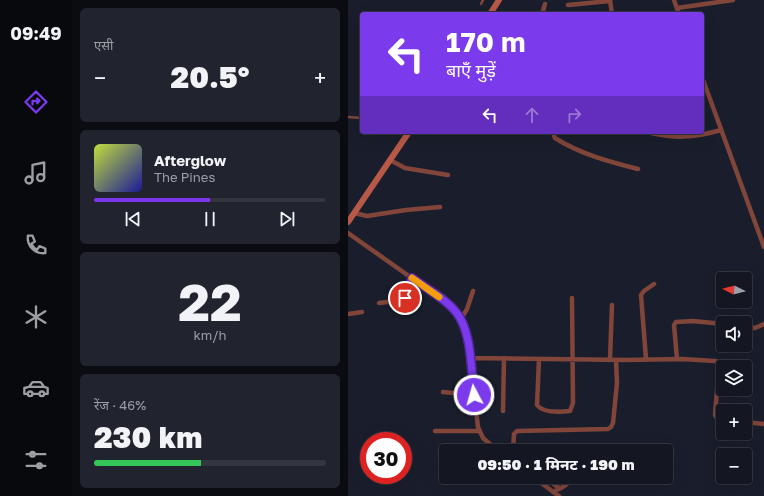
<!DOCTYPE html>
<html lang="hi">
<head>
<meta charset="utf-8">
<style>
  body { margin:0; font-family:"Golos Text","Noto Sans Devanagari",sans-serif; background:#21232e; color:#f1f3f6; height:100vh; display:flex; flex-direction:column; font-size:15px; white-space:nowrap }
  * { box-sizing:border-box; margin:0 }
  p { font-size:13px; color:#9d9fa5 }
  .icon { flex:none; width:22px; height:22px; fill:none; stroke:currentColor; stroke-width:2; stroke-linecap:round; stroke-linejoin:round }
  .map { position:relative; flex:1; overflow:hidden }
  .sheet { display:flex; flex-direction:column; gap:8px; padding:8px; background:#0b0c12; width:276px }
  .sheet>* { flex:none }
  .guide { position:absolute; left:12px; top:12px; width:344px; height:122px; border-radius:4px; box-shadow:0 4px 16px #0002,0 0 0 1px #33353f; background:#7c3aed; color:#fff; overflow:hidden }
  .needle { width:26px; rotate:276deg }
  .fabs { position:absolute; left:368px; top:272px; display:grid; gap:8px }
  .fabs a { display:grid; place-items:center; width:36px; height:36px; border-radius:4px; background:#141621; box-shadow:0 4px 16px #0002,0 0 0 1px #33353f; font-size:20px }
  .speed { position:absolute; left:12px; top:432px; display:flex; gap:8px; font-size:20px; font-weight:700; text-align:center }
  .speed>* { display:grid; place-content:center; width:52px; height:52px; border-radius:50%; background:#141621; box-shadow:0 4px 16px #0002,0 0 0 1px #33353f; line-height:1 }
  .speed .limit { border:6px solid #d22; background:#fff; color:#111 }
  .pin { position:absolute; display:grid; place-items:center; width:34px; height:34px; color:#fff; margin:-17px; border:2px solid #fff; border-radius:50%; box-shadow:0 1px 4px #0007 }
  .me { position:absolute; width:44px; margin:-22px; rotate:354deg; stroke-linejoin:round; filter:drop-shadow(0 0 3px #0008) }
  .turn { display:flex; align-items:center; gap:14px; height:84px; padding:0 20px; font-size:18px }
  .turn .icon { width:52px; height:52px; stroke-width:2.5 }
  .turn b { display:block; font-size:28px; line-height:34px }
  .lanes { display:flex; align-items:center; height:38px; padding:0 20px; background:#0003; justify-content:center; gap:20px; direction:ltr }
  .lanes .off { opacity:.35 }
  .big { font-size:30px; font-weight:800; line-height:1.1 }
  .sheet .card { flex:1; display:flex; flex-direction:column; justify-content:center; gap:6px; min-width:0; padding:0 14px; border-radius:6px; background:#21232e }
  .sheet .dial { align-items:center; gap:0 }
  .dial b { font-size:52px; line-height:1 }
  .song { display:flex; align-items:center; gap:12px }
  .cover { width:48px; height:48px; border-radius:6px; background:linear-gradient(135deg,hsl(70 70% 55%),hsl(240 70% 35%)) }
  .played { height:4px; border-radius:2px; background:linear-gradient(90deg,#7c3aed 50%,#33353f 50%) }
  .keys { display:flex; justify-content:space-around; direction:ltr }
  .heat { display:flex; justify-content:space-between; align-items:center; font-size:22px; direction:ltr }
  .charge { height:6px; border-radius:3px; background:linear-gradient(90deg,#34c759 46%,#33353f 0) }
  .trip { position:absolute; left:91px; top:444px; width:234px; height:40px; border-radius:4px; background:#141621; box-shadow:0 4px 16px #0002,0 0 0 1px #33353f; font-weight:800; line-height:40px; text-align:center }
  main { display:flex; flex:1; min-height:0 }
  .tabs { display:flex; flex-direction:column; width:72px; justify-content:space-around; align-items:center; background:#08090d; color:#9d9fa5 }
  .tabs .icon { width:28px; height:28px }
  .tabs .selected { color:#7c3aed }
  .tabs b { font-size:18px; color:#f1f3f6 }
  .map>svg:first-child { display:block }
</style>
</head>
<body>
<main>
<nav class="tabs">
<b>09:49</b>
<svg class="icon selected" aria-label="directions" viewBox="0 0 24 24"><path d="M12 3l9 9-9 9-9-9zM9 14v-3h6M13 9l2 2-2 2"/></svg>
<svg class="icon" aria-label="music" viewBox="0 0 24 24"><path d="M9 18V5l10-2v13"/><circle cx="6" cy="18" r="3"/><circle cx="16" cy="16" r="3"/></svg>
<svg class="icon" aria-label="phone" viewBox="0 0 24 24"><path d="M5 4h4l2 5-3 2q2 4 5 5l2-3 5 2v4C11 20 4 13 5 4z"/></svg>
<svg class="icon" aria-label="climate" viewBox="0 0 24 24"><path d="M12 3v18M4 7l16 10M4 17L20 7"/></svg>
<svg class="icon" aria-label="car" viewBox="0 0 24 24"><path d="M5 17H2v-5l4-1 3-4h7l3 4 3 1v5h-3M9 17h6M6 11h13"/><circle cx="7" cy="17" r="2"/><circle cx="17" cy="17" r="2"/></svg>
<svg class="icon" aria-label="filters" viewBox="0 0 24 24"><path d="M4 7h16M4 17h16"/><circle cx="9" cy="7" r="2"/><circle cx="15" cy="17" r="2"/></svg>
</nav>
<section class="sheet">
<div class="card"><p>एसी</p>
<div class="heat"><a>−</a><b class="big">20.5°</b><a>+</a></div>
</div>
<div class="card">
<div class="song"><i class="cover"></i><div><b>Afterglow</b><p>The Pines</p></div></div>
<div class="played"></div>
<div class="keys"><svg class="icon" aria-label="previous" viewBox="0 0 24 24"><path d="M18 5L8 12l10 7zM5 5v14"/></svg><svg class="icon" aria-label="pause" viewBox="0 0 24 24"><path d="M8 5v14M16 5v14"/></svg><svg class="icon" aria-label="next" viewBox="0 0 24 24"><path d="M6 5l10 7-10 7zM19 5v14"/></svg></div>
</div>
<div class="card dial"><b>22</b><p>km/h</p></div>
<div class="card"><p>रेंज · 46%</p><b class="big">230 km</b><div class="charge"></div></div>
</section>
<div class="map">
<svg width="416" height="496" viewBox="0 0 416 496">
  <rect width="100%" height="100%" fill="#1a1e2c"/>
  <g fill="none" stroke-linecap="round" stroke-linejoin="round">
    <path stroke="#81453a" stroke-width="2.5" d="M 133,4 L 135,0
      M 0,117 L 14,118"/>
    <path stroke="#81453a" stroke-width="4.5" d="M 262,0 L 264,14
      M 326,0 L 331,14
      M 220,5 L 262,1
      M 329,8 L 385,0
      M 194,14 L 197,4
      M 354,77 L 416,247
      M 206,132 L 206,136 L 207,138 C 232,154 262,162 290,169
      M 299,132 C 327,139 345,138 373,130
      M 42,160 L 57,168 L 100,175
      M 6,213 L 19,216 L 58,210 L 92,207
      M 0,233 L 99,303 C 112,314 117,326 120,342 L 130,427 L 135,438 L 150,451
      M 31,303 L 55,300 L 64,278
      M 0,314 L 14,312
      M 113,319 L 119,309 L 125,291
      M 397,327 L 407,328 L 416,324
      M 122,358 L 278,360 L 334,359 L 367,361 L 370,362 L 371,365 L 367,415 L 369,418 L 375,420
      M 191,359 L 189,405 C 195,413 213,412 222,411 L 225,403 L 224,298
      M 262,359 L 264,305
      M 298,359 L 293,295 L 296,291 L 306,284
      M 329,359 L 326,325 L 328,322 L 345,321 L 375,324
      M 95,392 L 126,395
      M 155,411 L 156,358
      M 397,422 L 416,424
      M 87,431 L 131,431
      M 199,446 L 211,448 L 215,451
      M 165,451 L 166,434 L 169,431 L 260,429 L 263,427 L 265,423 L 269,383 L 268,360
      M 185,477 L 211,496
      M 196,477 L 211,488
      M 205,492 C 212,488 222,486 221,477"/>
    <path stroke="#b85847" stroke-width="6" d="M 142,14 L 151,0
      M 0,222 L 61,132"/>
  </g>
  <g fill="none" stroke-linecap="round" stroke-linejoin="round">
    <g stroke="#51269a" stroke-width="10">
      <path id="route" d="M 57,298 L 64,278 C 79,289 97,298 108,312 C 124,331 123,371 126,395"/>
    </g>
    <use href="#route" stroke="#7c3aed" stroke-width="7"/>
    <path stroke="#f59e0b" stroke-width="7" d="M 64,278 L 91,297"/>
  </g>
</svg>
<div class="fabs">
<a><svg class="needle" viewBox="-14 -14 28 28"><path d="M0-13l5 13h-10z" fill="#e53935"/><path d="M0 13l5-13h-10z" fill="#9d9fa5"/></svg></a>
<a><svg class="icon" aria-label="sound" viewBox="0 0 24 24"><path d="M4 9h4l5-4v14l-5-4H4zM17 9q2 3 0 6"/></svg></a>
<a><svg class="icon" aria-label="layers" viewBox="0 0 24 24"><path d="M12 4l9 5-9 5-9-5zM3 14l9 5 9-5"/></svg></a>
<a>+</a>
<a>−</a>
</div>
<div class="speed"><div class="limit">30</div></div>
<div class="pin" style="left:57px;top:298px;background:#d93025"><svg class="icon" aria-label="arrive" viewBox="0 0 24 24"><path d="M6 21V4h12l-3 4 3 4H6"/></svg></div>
<svg class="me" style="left:126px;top:395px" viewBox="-20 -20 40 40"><circle r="17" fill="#7c3aed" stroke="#fff" stroke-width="3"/><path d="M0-11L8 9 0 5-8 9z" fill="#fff"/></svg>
<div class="trip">09:50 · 1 मिनट · 190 m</div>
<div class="guide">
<div class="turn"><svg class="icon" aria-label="left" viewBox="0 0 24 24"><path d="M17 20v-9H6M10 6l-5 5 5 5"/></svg><div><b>170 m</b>बाएँ मुड़ें</div></div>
<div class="lanes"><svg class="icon" aria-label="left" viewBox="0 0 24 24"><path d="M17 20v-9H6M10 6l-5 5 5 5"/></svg><svg class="icon off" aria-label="ahead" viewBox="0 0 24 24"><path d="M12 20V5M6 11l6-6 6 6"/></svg><svg class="icon off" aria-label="right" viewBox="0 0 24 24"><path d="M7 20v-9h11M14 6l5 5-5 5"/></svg></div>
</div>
</div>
</main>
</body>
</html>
